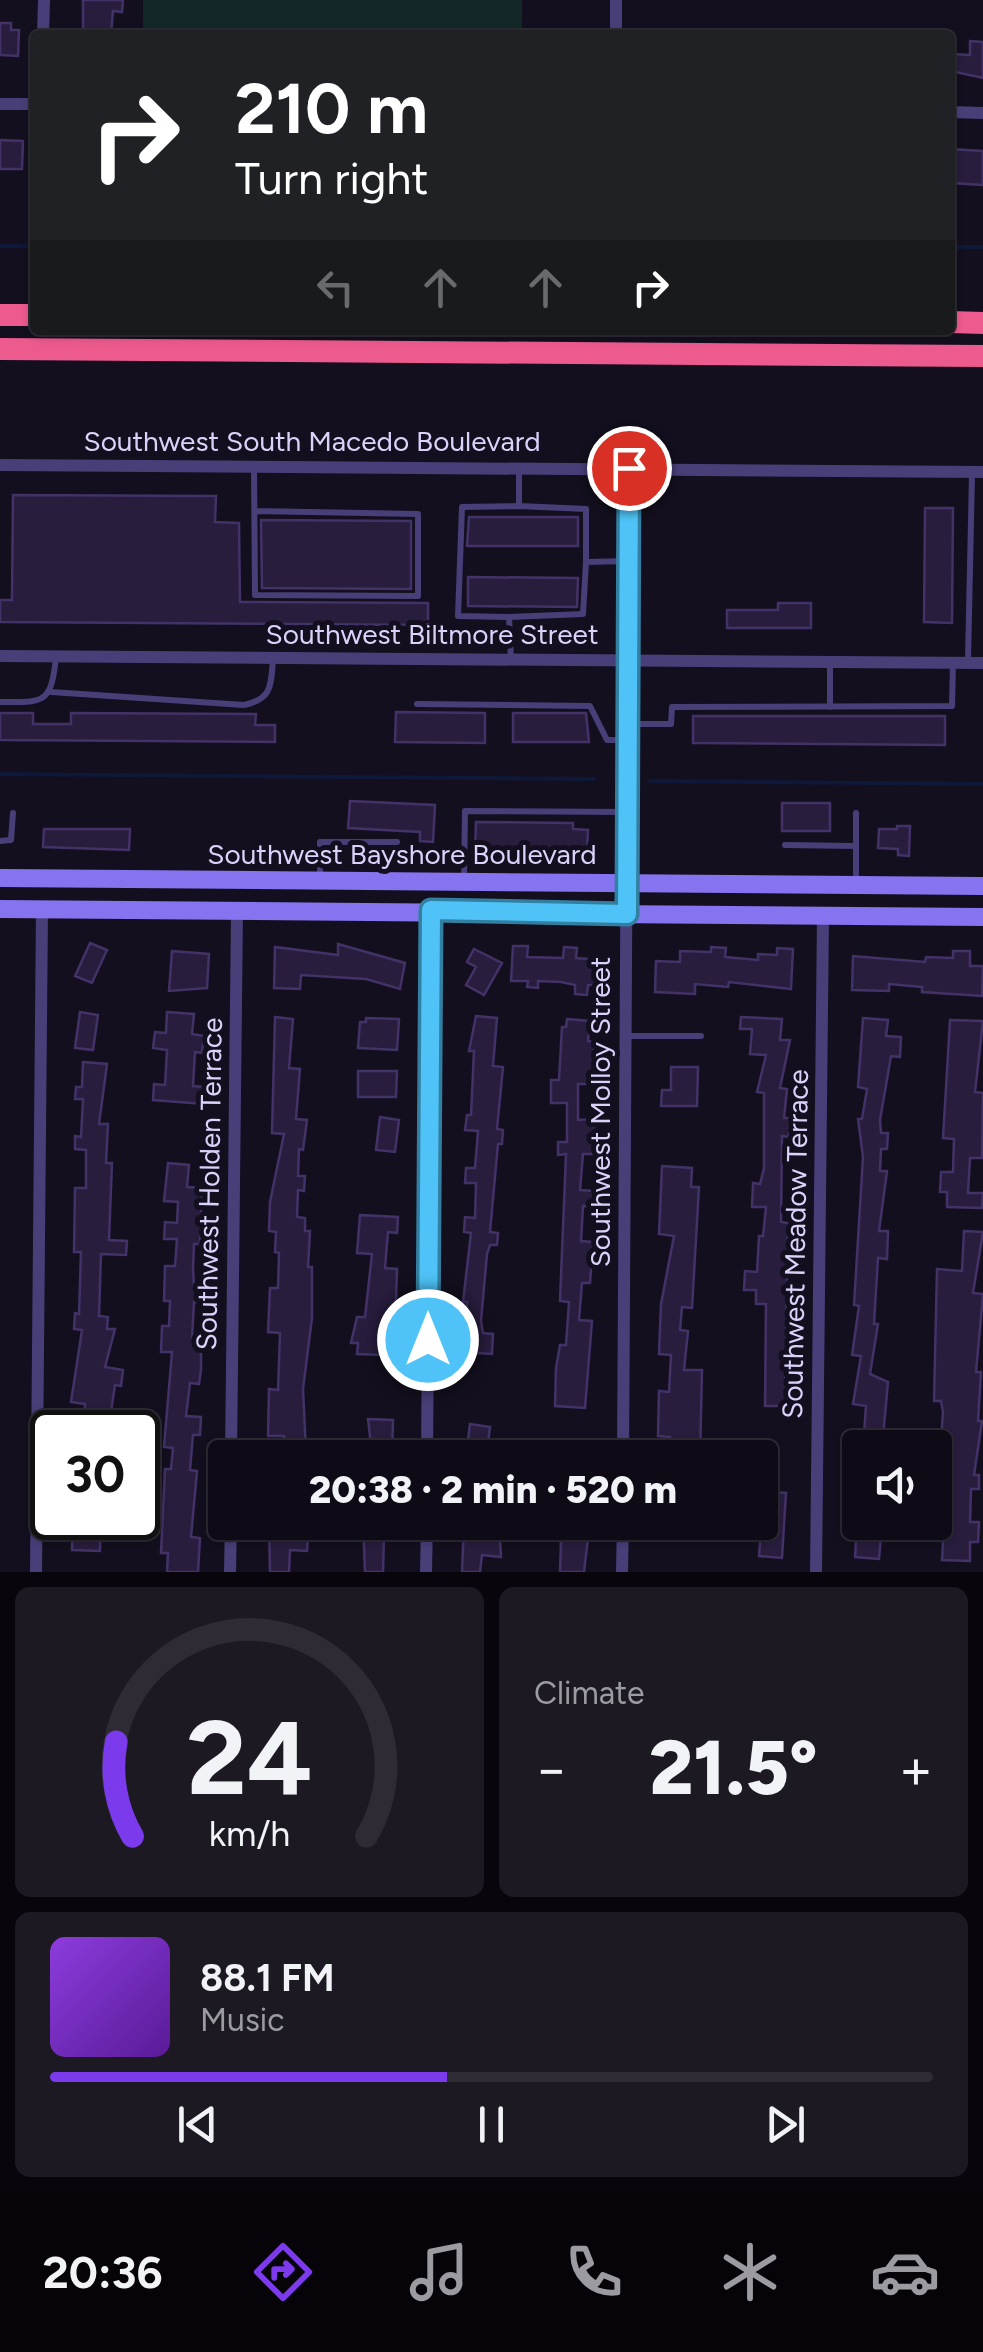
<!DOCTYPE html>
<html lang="en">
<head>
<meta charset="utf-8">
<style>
  body { margin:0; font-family:Figtree,sans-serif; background:#1c1923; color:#f1f3f6; height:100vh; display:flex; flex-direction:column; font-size:38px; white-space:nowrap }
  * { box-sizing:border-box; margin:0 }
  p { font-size:32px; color:#9b9ba1 }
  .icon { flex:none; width:55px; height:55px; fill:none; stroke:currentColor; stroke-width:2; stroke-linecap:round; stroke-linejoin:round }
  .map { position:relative; height:1572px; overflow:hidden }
  .sheet { display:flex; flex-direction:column; gap:15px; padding:15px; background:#08060c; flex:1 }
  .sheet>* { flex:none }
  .guide { position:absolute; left:30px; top:30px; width:925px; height:305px; border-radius:10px; box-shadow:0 2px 8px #0004,0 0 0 2px #2e2b35; background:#202124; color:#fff; overflow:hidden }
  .controls { position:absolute; left:842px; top:1430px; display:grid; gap:20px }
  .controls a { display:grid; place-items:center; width:110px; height:110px; border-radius:10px; background:#0e0b16; box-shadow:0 2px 8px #0004,0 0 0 2px #2e2b35; font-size:50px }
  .speed { position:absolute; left:30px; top:1410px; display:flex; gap:20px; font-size:50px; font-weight:700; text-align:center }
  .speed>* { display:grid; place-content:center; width:130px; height:130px; border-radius:50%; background:#0e0b16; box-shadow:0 2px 8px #0004,0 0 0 2px #2e2b35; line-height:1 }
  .speed .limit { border:5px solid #111; border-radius:15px; background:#fff; color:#111 }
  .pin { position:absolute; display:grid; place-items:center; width:85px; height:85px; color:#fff; margin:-42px; border:5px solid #fff; border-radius:50%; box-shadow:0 2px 10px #0007 }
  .me { position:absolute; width:110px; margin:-55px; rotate:0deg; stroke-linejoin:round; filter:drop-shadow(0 0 8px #0008) }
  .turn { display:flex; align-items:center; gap:35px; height:210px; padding:0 40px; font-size:45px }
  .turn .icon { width:130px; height:130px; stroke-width:2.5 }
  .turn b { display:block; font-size:70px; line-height:85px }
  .lanes { display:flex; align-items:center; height:95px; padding:0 40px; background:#0003; justify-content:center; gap:50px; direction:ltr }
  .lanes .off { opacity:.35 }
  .big { font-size:75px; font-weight:800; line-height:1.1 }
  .sheet .tile { flex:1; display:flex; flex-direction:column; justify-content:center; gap:15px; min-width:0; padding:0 35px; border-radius:15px; background:#1c1923 }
  .sheet .dial { align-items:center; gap:0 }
  .dial svg { height:260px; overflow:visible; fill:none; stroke:#2e2b35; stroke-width:7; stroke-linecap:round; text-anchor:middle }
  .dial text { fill:#f1f3f6; stroke:none }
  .song { display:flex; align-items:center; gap:30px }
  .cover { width:120px; height:120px; border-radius:15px; background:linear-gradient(135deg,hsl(270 70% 55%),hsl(270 70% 35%)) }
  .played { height:10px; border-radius:5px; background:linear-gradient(90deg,#7c3aed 45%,#2e2b35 45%) }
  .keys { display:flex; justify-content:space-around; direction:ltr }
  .heat { display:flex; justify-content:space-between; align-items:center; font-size:55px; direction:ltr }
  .sheet .tiles { flex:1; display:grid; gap:15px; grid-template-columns:1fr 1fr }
  .tile:last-child { grid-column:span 2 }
  .trip { position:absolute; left:208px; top:1440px; width:570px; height:100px; border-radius:10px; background:#0e0b16; box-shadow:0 2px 8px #0004,0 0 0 2px #2e2b35; font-weight:800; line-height:100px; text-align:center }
  .dock { display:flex; height:160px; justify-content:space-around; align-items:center; background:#060409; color:#9b9ba1 }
  .dock .icon { width:70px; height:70px }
  .dock .selected { color:#7c3aed }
  .dock b { font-size:45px; color:#f1f3f6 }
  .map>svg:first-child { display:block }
</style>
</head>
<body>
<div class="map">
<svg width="983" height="1572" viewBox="0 0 983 1572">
  <rect width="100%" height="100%" fill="#130f1e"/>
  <path fill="#132628" d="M 143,0 L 522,0 L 522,35 L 143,35 Z"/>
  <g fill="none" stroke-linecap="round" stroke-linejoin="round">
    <path stroke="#0e1838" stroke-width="4" d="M 0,246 L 35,246
      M 950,247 L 983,247
      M 0,774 L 594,779
      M 650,781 L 983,784"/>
  </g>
  <path fill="#281d3d" stroke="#433267" stroke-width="2.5" d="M 83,0 L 123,0 L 122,12 L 113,11 L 111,35 L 83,35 Z
    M 0,23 L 11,23 L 11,30 L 19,30 L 18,56 L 0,55 Z
    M 970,41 L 983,42 L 983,78 L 951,71 L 952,54 L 970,55 Z
    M 0,140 L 23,141 L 22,169 L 0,169 Z
    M 950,149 L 983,151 L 983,185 L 950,183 Z
    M 13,495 L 216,496 L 215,522 L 239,523 L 240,602 L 428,603 L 428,625 L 0,622 L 0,600 L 12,600 Z
    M 925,508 L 953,508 L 952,623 L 924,622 Z
    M 469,517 L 578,517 L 578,546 L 467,546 Z
    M 261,520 L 411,521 L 411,589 L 262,588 Z
    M 468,577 L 578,578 L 577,607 L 468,606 Z
    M 778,603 L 811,603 L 811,628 L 727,628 L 727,610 L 778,610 Z
    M 396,712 L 485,713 L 485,743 L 395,742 Z
    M 0,713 L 33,713 L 33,724 L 71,724 L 71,713 L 256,714 L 255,725 L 275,725 L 275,742 L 0,740 Z
    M 513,713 L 586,713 L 589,742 L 513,742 Z
    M 693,716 L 945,716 L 945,745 L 693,743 Z
    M 350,801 L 435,805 L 433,842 L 420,841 L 420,832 L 348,828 Z
    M 782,803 L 830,803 L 830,831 L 782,831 Z
    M 476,822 L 573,823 L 573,829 L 588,830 L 587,851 L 475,851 Z
    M 897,826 L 910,826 L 909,856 L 898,855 L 898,849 L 878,848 L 879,829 L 897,829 Z
    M 44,829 L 130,829 L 129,850 L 43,847 Z
    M 90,943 L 107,950 L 92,983 L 75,976 Z
    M 338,944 L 405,963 L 400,989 L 366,979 L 301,975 L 300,989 L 274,988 L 275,947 L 338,955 Z
    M 513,946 L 528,946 L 527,957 L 563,958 L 564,947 L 577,948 L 576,958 L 600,960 L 598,985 L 588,985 L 587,995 L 575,994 L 575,985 L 561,982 L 538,981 L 538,988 L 527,987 L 528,981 L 511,981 Z
    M 711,947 L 726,948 L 725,957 L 758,960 L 758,954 L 777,955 L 777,948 L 793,949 L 791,989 L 729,982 L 728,987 L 695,984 L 695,994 L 655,992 L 656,961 L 680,962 L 680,951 L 711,952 Z
    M 474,949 L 502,963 L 484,995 L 466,985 L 476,967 L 467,962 Z
    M 172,951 L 209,954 L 207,988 L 169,991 Z
    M 953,951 L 970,951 L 970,966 L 983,966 L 982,996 L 922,992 L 922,987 L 889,984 L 889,991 L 852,990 L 853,956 L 925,962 L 926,957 L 953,958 Z
    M 80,1012 L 98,1015 L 93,1050 L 75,1048 Z
    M 167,1012 L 194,1014 L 192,1034 L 204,1036 L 202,1053 L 195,1052 L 193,1086 L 204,1087 L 203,1104 L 153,1100 L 154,1084 L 165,1085 L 167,1050 L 153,1048 L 155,1032 L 166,1033 Z
    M 476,1016 L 497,1018 L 493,1066 L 503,1067 L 497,1129 L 503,1130 L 502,1144 L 498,1144 L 490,1232 L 498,1233 L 497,1245 L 490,1245 L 487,1254 L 481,1321 L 483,1333 L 493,1334 L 492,1354 L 464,1352 L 467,1302 L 463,1302 L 471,1233 L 464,1232 L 465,1217 L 475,1218 L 476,1183 L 465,1183 L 466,1168 L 475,1168 L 478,1131 L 465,1130 L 467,1115 L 471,1115 L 474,1051 L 469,1051 Z
    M 275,1017 L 293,1019 L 289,1068 L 300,1069 L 296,1119 L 307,1120 L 303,1150 L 299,1149 L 298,1176 L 305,1176 L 304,1191 L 298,1190 L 297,1217 L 305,1218 L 305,1231 L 310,1231 L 308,1267 L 312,1267 L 312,1318 L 303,1389 L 306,1452 L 283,1451 L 284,1436 L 268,1436 L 269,1389 L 278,1390 L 280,1333 L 268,1332 L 270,1288 L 278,1288 L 279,1253 L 275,1252 L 276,1232 L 269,1231 L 270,1202 L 284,1134 L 272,1133 Z
    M 741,1017 L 782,1019 L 780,1040 L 790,1040 L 780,1088 L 787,1089 L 784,1118 L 789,1118 L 789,1137 L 782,1136 L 781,1222 L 788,1223 L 785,1406 L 765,1406 L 766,1304 L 756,1304 L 756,1290 L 744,1290 L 745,1271 L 757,1272 L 759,1236 L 763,1236 L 766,1207 L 752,1207 L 753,1183 L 760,1184 L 764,1168 L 764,1093 L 757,1092 L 766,1055 L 750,1054 L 752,1029 L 740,1029 Z
    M 366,1018 L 399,1019 L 397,1050 L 358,1048 L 360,1022 L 366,1022 Z
    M 863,1018 L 888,1020 L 886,1036 L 901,1037 L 900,1057 L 891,1056 L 880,1120 L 881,1133 L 888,1133 L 887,1149 L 881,1149 L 880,1171 L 887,1171 L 879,1231 L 888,1231 L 887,1259 L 878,1258 L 874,1324 L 878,1324 L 870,1374 L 888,1382 L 882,1448 L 863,1448 L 866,1406 L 853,1404 L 861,1356 L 852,1355 L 859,1306 L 854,1305 L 863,1157 L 858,1119 L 862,1119 L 867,1089 L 858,1087 Z
    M 567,1019 L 590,1021 L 588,1041 L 594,1042 L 594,1084 L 578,1084 L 578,1120 L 594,1119 L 594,1154 L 583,1154 L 580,1190 L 593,1191 L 592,1207 L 583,1206 L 581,1241 L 593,1242 L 590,1283 L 582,1283 L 579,1320 L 592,1321 L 585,1408 L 555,1406 L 556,1368 L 560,1345 L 566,1345 L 569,1302 L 560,1301 L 566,1154 L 558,1155 L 558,1142 L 567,1142 L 567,1103 L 551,1103 L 551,1080 L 559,1080 L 562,1027 L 566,1027 Z
    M 950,1020 L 983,1021 L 975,1092 L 983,1093 L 982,1158 L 970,1158 L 968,1193 L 983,1193 L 982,1208 L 947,1207 L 947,1192 L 940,1192 L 941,1172 L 953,1172 L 954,1139 L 943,1138 Z
    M 83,1062 L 107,1064 L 99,1124 L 108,1124 L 106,1163 L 112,1163 L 109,1240 L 127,1241 L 126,1255 L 101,1254 L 99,1316 L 108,1317 L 107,1329 L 115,1329 L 105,1367 L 123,1370 L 121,1386 L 115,1385 L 108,1432 L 83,1432 L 85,1404 L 71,1402 L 82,1330 L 74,1329 L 75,1313 L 79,1314 L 81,1252 L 74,1252 L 75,1188 L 86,1188 L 86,1150 L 75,1149 L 75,1136 L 81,1137 L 83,1099 L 75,1099 L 76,1087 L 82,1087 Z
    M 671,1067 L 698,1067 L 697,1106 L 661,1106 L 662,1090 L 671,1090 Z
    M 358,1071 L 397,1071 L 396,1097 L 358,1097 Z
    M 380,1117 L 399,1120 L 395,1152 L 376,1150 Z
    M 168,1163 L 189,1165 L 187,1187 L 202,1188 L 200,1244 L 194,1244 L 193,1267 L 194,1287 L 201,1287 L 201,1302 L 194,1302 L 192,1338 L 201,1338 L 201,1370 L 199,1384 L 190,1383 L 186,1416 L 201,1417 L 200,1435 L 193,1435 L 190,1470 L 197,1471 L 191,1537 L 200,1538 L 198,1572 L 167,1572 L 168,1553 L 161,1553 L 165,1469 L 171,1469 L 173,1448 L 164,1447 L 172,1352 L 161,1352 L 162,1326 L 169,1326 L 170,1301 L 164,1301 L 165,1266 L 175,1266 L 177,1239 L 164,1239 L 165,1222 L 177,1223 L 178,1202 L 164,1201 Z
    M 662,1166 L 692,1168 L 691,1187 L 699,1187 L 692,1308 L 682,1307 L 680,1330 L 688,1331 L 684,1370 L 702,1370 L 700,1458 L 668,1458 L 670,1437 L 658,1436 L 659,1391 L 669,1392 L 671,1355 L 659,1354 L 661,1304 L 674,1236 L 659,1234 Z
    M 360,1215 L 398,1217 L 397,1233 L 388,1232 L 385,1268 L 397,1269 L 395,1333 L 385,1333 L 384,1355 L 357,1354 L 358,1343 L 351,1343 L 357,1317 L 365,1317 L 372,1254 L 357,1253 Z
    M 964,1231 L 983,1232 L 973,1293 L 983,1294 L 976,1372 L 981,1372 L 978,1421 L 982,1421 L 974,1475 L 979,1475 L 979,1489 L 971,1489 L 970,1522 L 979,1522 L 978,1542 L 970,1542 L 970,1561 L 942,1560 L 945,1508 L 936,1508 L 943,1412 L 941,1401 L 934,1401 L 937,1269 L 962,1271 Z
    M 368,1419 L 393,1420 L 392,1454 L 372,1454 Z
    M 470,1424 L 490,1427 L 488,1443 L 468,1440 Z
    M 760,1473 L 775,1474 L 774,1492 L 786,1493 L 782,1558 L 759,1556 L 763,1506 Z
    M 73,1519 L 101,1520 L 100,1551 L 72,1550 Z
    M 363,1522 L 394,1522 L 394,1535 L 384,1535 L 383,1572 L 365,1572 Z
    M 464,1522 L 499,1523 L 501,1557 L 482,1555 L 480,1572 L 462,1572 Z
    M 548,1522 L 590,1522 L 584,1572 L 560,1572 L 561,1540 L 547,1539 Z
    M 269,1524 L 309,1525 L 307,1551 L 290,1550 L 289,1572 L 270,1572 Z
    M 857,1524 L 882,1526 L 879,1559 L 855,1557 Z"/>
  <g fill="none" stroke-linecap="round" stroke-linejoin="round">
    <path stroke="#483f78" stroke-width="6" d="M 254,468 L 255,595 L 418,596 L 418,514 L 255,511
      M 519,468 L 519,506 L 586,509 L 586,562 L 628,561
      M 509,617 L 458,616 L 462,507 L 519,506
      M 511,659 L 509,617 L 583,614 L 586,562
      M 968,661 L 972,474
      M 830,663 L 830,707
      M 51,692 L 244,705 C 272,699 271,686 273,659
      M 0,702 C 44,702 51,705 56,657
      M 417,704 L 590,706 L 607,740 L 627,740
      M 629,724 L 671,724 L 672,707 L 952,706 L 953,663
      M 856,813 L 856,884
      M 0,841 L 11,840 L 13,813
      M 785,845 L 856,846
      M 320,880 L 320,842 L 397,842
      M 464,880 L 465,811 L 628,812
      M 627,1036 L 701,1036"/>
    <path stroke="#483f78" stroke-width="12" d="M 43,35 L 44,0
      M 616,35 L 616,0
      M 0,104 L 35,104
      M 950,112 L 983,113
      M 0,465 L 983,472
      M 0,656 L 983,663
      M 231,1458 L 237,911
      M 427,1458 L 431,911
      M 623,1458 L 629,468
      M 36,1572 L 42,909
      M 230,1572 L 231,1522
      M 426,1572 L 427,1522
      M 622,1572 L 623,1522
      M 816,1572 L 823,916"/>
    <path stroke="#8673ef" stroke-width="18" d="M 0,878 L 983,886
      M 0,909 L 983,917"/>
    <path stroke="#ec5a8e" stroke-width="22" d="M 0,315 L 35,315
      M 950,322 L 983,323
      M 0,349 L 983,356"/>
  </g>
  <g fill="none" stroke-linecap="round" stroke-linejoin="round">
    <g stroke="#337fa1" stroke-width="25">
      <path id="route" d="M 428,1340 L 431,910 L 627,914 L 629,468"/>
    </g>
    <use href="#route" stroke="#4fc3f7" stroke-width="18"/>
  </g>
  <g text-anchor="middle" stroke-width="10" stroke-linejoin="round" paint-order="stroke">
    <g font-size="28" fill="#dbd2fa" stroke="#130f1e">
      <text x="312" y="451">Southwest South Macedo Boulevard</text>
      <text x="432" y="644">Southwest Biltmore Street</text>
      <text x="402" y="864">Southwest Bayshore Boulevard</text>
      <text transform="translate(600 1112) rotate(-90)" y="10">Southwest Molloy Street</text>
      <text transform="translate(209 1184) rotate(-89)" y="10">Southwest Holden Terrace</text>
      <text transform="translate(795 1244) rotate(-89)" y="10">Southwest Meadow Terrace</text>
    </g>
  </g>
</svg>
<div class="controls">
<a><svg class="icon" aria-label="sound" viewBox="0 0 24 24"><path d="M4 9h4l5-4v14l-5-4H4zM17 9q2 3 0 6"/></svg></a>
</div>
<div class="speed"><div class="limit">30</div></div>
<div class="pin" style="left:629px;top:468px;background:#d93025"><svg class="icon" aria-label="arrive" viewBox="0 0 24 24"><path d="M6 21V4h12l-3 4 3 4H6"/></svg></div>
<svg class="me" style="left:428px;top:1340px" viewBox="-20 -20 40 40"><circle r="17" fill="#4fc3f7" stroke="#fff" stroke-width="3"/><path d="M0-11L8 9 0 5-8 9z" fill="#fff"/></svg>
<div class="trip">20:38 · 2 min · 520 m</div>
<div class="guide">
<div class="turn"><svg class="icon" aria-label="right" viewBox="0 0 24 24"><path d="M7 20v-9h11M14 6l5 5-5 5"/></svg><div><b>210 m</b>Turn right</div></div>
<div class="lanes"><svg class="icon off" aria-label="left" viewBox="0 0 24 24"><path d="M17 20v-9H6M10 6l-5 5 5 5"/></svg><svg class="icon off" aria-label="ahead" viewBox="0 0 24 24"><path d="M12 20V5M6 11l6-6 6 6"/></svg><svg class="icon off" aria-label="ahead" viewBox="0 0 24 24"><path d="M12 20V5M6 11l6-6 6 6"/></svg><svg class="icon" aria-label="right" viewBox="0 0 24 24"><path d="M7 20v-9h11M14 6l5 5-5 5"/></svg></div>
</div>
</div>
<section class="sheet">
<div class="tiles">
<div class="tile dial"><svg viewBox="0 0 100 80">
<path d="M14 69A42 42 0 1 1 86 69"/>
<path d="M14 69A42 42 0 0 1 9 40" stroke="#7c3aed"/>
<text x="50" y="56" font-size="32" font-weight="700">24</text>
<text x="50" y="72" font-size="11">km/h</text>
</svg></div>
<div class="tile"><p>Climate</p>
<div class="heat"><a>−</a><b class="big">21.5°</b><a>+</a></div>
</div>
<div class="tile">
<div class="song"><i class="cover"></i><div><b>88.1 FM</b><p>Music</p></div></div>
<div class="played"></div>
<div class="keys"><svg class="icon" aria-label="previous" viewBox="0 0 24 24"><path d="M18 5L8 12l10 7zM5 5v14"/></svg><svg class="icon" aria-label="pause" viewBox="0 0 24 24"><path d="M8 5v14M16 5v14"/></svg><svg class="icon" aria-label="next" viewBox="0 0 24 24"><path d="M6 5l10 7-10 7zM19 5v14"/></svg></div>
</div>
</div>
</section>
<nav class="dock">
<b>20:36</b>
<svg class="icon selected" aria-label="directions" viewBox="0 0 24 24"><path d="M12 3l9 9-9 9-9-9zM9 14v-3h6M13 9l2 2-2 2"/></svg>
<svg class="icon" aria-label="music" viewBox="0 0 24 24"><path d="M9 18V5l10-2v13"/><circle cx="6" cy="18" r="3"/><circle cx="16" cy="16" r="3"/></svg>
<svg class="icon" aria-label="phone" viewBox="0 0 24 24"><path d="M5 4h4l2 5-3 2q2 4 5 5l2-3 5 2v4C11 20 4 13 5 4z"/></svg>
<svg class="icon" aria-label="climate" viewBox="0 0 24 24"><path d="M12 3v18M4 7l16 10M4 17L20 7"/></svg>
<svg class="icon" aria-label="car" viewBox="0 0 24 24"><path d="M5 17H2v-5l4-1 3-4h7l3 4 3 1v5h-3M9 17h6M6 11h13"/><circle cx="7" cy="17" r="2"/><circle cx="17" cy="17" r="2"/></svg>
</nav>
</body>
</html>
